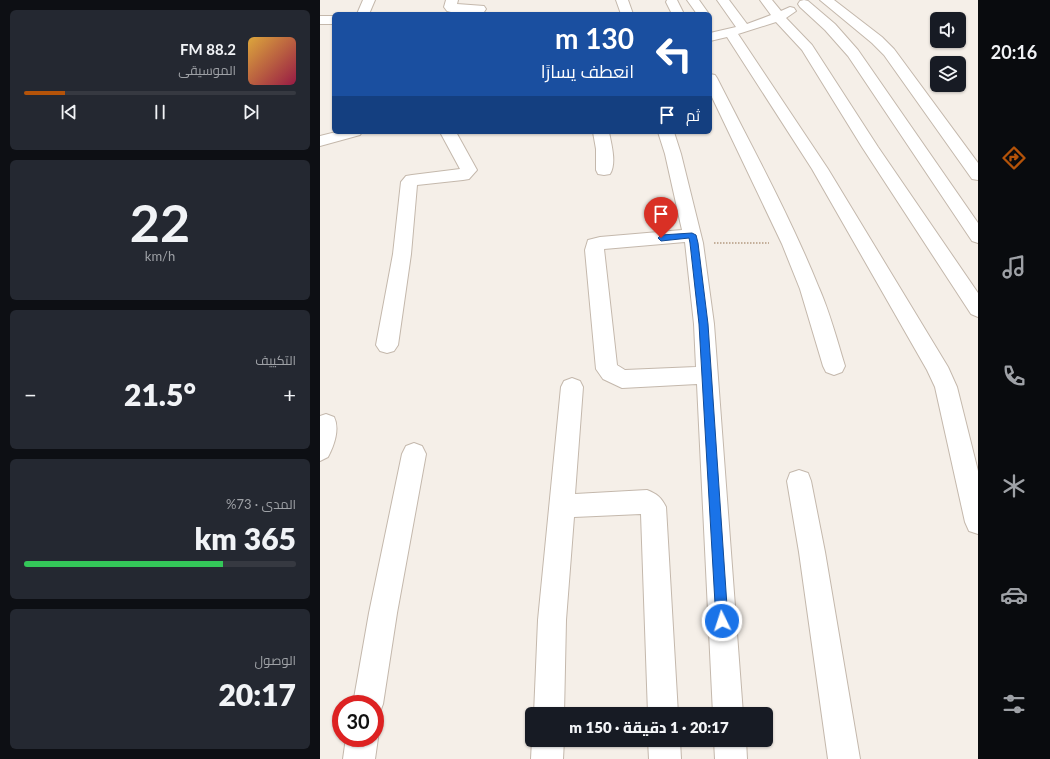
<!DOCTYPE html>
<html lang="ar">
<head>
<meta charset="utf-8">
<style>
  body { margin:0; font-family:Lato,Cairo,sans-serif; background:#242831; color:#f1f3f6; direction:rtl; height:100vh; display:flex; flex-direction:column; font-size:15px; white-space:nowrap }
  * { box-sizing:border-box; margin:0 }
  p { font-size:13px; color:#9ea1a6 }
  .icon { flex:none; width:22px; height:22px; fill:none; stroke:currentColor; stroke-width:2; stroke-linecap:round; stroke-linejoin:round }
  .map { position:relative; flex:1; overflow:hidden; direction:ltr }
  .side { display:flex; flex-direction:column; gap:10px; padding:10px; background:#0d0f14; width:320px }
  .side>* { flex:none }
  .banner { position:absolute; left:12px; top:12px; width:380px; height:122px; border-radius:6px; box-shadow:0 1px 3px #0004; direction:rtl; background:#1a4fa0; color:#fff; overflow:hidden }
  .buttons { position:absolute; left:610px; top:12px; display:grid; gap:8px }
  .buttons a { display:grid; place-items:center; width:36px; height:36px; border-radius:6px; background:#171b24; box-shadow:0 1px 3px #0004; font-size:20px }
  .speed { position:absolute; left:12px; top:695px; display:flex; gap:8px; font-size:20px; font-weight:700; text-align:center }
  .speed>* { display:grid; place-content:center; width:52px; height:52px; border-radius:50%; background:#171b24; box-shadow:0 1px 3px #0004; line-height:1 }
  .speed .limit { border:6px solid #d22; background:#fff; color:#111 }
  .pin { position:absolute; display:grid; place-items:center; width:34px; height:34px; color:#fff; margin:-41px -17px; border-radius:50% 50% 50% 0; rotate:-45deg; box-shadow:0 0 4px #0007 }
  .pin .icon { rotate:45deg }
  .me { position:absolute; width:44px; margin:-22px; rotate:356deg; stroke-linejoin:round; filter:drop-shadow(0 0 3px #0008) }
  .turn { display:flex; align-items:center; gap:14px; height:84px; padding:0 12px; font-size:18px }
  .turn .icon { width:52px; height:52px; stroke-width:2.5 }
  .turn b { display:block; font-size:28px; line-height:34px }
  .then { display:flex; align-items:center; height:38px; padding:0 12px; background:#0003; gap:8px; font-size:15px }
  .big { font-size:30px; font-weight:800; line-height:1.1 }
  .side .card { flex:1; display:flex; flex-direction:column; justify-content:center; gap:6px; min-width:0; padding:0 14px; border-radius:6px; background:#242831 }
  .side .dial { align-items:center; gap:0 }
  .dial b { font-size:52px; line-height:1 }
  .song { display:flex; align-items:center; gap:12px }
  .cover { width:48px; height:48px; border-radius:6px; background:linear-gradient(135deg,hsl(40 70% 55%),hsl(340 70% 35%)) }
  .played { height:4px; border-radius:2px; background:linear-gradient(90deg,#b45309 15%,#363941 15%) }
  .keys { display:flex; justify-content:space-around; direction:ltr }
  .heat { display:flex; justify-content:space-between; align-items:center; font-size:22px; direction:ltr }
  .charge { height:6px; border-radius:3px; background:linear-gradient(90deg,#34c759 73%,#363941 0) }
  .trip { position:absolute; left:205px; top:707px; width:248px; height:40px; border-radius:6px; background:#171b24; box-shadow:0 1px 3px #0004; font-weight:800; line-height:40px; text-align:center; direction:rtl }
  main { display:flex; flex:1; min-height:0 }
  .dock { display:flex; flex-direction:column; width:72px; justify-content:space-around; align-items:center; background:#090b0e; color:#9ea1a6 }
  .dock .icon { width:28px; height:28px }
  .dock .current { color:#b45309 }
  .dock b { font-size:18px; color:#f1f3f6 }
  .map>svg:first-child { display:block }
</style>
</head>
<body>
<main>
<nav class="dock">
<b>20:16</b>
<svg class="icon current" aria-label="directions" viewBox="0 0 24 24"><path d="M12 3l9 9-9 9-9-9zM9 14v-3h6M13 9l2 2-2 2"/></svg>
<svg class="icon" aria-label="music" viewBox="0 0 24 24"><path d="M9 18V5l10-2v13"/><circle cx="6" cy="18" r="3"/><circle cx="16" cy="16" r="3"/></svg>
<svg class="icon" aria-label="phone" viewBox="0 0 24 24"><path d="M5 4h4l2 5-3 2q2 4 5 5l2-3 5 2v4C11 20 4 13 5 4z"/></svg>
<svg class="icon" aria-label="climate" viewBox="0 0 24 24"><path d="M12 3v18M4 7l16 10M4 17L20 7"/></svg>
<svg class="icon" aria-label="car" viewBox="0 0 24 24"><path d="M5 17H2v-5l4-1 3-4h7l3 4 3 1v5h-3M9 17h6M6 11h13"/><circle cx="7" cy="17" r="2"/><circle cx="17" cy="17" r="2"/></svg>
<svg class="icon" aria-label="filters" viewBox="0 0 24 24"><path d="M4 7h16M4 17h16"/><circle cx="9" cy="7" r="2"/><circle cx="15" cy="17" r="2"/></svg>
</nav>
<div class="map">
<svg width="658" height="759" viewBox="0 0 658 759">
  <rect width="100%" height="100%" fill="#f5efe8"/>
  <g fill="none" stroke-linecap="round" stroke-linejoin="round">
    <g stroke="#c4b8ac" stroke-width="2">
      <path id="minor" d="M 43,0 L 55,0 L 49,14 L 37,14 Z
        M 126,0 L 138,0 L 137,4 L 164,6 L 166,9 L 164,12 L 160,13 L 131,12 L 127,11 L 124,7 Z
        M 296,0 L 308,0 L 313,14 L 301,14 Z
        M 347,0 L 357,0 L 364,14 L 352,14 L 346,2 Z
        M 367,0 L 379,0 L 389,14 L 377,14 Z
        M 397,0 L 409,0 L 427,24 L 451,15 L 440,0 L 452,0 L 461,11 L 470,7 L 474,8 L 476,11 L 466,18 L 492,45 L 558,147 L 658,293 L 658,317 L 651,314 L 542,147 L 482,50 L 456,22 L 418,34 L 508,169 L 628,367 L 637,387 L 658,471 L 658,534 L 649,531 L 645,522 L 615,387 L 607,370 L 492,169 L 407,37 L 390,41 L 390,33 L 416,27 Z
        M 484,0 L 488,1 L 515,24 L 538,50 L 658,223 L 658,243 L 652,241 L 528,56 L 505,30 L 480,7 L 478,4 L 480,1 Z
        M 500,0 L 514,0 L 562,37 L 574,49 L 658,163 L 658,180 L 652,179 L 564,55 L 552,43 Z
        M 0,16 L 14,16 L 14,24 L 0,24 Z
        M 390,74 L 395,75 L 397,78 C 432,147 470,216 499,288 C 510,313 517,340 525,366 L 522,372 L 514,375 L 506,372 L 503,366 L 480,289 L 462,244 L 390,93 Z
        M 16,132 L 42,132 L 40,135 L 0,146 L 0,136 Z
        M 120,132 L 136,132 L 157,170 L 149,179 L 143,180 L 97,185 L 91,254 L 78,345 L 74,351 L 67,353 L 60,351 L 56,345 L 73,254 L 81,182 L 86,176 L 92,175 L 140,169 Z
        M 273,132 L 289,132 C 291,143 297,163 290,174 L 284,175 L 278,174 L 276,170 L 276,149 Z
        M 338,132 L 354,132 L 361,154 L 383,243 L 394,324 L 423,714 L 393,714 L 377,384 L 302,388 L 283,379 L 276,369 L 265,250 L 268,240 L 280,237 L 362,230 L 345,154 ZM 365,242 L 374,324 L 376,367 L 305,370 L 297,365 L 284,249 Z
        M 252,378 L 260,381 L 263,387 L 255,494 L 327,490 C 337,494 341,497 346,507 L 358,714 L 328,714 L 321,514 L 254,517 L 246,620 L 244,714 L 214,714 L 218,620 L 241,387 L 244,381 Z
        M 6,414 L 14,417 C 20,429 14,446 8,457 L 0,461 L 0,416 Z
        M 94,443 L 102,446 L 106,454 L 77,613 L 63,704 L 59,715 L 55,716 L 55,704 L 33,704 L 49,613 L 82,454 L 86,446 Z
        M 479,470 L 488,473 L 491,481 L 505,552 L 540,759 L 508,759 L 479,552 L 467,481 L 470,473 Z
        M 55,732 L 58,738 L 55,759 L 23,759 L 26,738 L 55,738 Z
        M 212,740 L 244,740 L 243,759 L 211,759 Z
        M 328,740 L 360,740 L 361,759 L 329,759 Z
        M 394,740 L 426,740 L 427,759 L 395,759 Z"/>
    </g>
    <path stroke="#c4af9a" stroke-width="2" stroke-dasharray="1.5 1.5" stroke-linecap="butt" d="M 394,243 L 449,243"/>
    <use href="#minor" fill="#fff" fill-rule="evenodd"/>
  </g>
  <path fill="#1a73e8" stroke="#114b97" d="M 372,233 L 376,235 L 378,243 L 388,324 L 408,621 L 406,625 L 402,627 L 398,625 L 396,621 L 379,324 L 370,243 L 369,238 L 341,241 L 338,238 L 341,235 Z"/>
</svg>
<div class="buttons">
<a><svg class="icon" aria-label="sound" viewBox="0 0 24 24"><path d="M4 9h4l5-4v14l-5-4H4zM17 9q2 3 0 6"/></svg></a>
<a><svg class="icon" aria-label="layers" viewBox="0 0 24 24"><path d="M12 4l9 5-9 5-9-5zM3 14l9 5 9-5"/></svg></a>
</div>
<div class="speed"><div class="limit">30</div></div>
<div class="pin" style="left:341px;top:238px;background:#d93025"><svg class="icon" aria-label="arrive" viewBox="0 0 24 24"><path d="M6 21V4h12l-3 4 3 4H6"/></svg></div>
<svg class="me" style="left:402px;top:621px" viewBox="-20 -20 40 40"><circle r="17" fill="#1a73e8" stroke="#fff" stroke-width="3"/><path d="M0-11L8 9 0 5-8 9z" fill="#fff"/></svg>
<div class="trip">20:17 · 1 دقيقة · 150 m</div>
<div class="banner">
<div class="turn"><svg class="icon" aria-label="left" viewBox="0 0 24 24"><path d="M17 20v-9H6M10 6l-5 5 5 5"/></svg><div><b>130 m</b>انعطف يسارًا</div></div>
<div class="then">ثم<svg class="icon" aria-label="arrive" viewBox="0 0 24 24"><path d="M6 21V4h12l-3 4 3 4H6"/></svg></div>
</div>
</div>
<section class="side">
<div class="card">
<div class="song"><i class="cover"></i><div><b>88.2 FM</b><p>الموسيقى</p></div></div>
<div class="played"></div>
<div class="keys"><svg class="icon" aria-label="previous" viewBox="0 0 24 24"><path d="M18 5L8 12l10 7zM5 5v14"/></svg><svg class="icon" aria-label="pause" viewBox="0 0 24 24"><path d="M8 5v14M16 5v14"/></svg><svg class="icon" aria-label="next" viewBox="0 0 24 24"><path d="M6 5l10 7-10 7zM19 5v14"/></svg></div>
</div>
<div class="card dial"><b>22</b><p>km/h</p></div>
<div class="card"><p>التكييف</p>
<div class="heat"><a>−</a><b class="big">21.5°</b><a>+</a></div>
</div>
<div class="card"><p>المدى · 73%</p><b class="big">365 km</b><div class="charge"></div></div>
<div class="card"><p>الوصول</p><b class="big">20:17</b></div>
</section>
</main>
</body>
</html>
